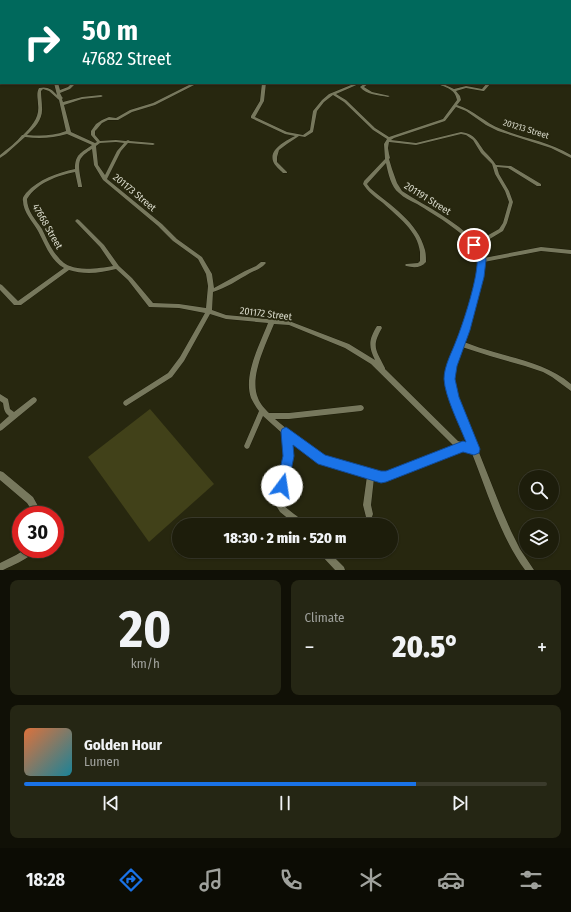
<!DOCTYPE html>
<html lang="en">
<head>
<meta charset="utf-8">
<style>
  body { margin:0; font-family:"Fira Sans Condensed",sans-serif; background:#252614; color:#f1f3f6; height:100vh; display:flex; flex-direction:column; font-size:15px; white-space:nowrap }
  * { box-sizing:border-box; margin:0 }
  p { font-size:13px; color:#a0a29d }
  .icon { flex:none; width:22px; height:22px; fill:none; stroke:currentColor; stroke-width:2; stroke-linecap:round; stroke-linejoin:round }
  .map { position:relative; height:570px; overflow:hidden }
  .side { display:flex; flex-direction:column; gap:10px; padding:10px; background:#101006; flex:1 }
  .side>* { flex:none }
  .banner { position:absolute; left:0px; top:0px; width:571px; height:84px; box-shadow:0 1px 3px #0004,0 0 0 1px #3b3b2c; background:#00695c; color:#fff; overflow:hidden }
  .controls { position:absolute; left:519px; top:470px; display:grid; gap:8px }
  .controls a { display:grid; place-items:center; width:40px; height:40px; border-radius:50%; background:#1d1d0b; box-shadow:0 1px 3px #0004,0 0 0 1px #3b3b2c; font-size:20px }
  .speed { position:absolute; left:12px; top:506px; display:flex; gap:8px; font-size:20px; font-weight:700; text-align:center }
  .speed>* { display:grid; place-content:center; width:52px; height:52px; border-radius:50%; background:#1d1d0b; box-shadow:0 1px 3px #0004,0 0 0 1px #3b3b2c; line-height:1 }
  .speed .limit { border:6px solid #d22; background:#fff; color:#111 }
  .pin { position:absolute; display:grid; place-items:center; width:34px; height:34px; color:#fff; margin:-17px; border:2px solid #fff; border-radius:50%; box-shadow:0 1px 4px #0007 }
  .me { position:absolute; width:44px; margin:-22px; rotate:14deg; stroke-linejoin:round; filter:drop-shadow(0 0 3px #0008) }
  .turn { display:flex; align-items:center; gap:14px; height:84px; padding:0 16px; font-size:18px }
  .turn .icon { width:52px; height:52px; stroke-width:2.5 }
  .turn b { display:block; font-size:28px; line-height:34px }
  .big { font-size:30px; font-weight:800; line-height:1.1 }
  .side .card { flex:1; display:flex; flex-direction:column; justify-content:center; gap:6px; min-width:0; padding:0 14px; border-radius:8px; background:#252614 }
  .side .dial { align-items:center; gap:0 }
  .dial b { font-size:52px; line-height:1 }
  .song { display:flex; align-items:center; gap:12px }
  .cover { width:48px; height:48px; border-radius:6px; background:linear-gradient(135deg,hsl(20 70% 55%),hsl(190 70% 35%)) }
  .played { height:4px; border-radius:2px; background:linear-gradient(90deg,#1a73e8 75%,#3b3b2c 75%) }
  .keys { display:flex; justify-content:space-around; direction:ltr }
  .heat { display:flex; justify-content:space-between; align-items:center; font-size:22px; direction:ltr }
  .side .tiles { flex:1; display:grid; gap:10px; grid-template-columns:1fr 1fr }
  .card:last-child { grid-column:span 2 }
  .trip { position:absolute; left:172px; top:518px; width:226px; height:40px; border-radius:20px; background:#1d1d0b; box-shadow:0 1px 3px #0004,0 0 0 1px #3b3b2c; font-weight:800; line-height:40px; text-align:center }
  .tab-bar { display:flex; height:64px; justify-content:space-around; align-items:center; background:#0c0c04; color:#a0a29d }
  .tab-bar .icon { width:28px; height:28px }
  .tab-bar .active { color:#1a73e8 }
  .tab-bar b { font-size:18px; color:#f1f3f6 }
  .map>svg:first-child { display:block }
</style>
</head>
<body>
<div class="map">
<svg width="571" height="570" viewBox="0 0 571 570">
  <rect width="100%" height="100%" fill="#27270f"/>
  <path fill="#414119" d="M 150,409 L 214,484 L 149,542 L 88,457 Z"/>
  <g fill="none" stroke-linecap="round" stroke-linejoin="round">
    <path fill="#4c4b0c" fill-rule="evenodd" d="M 27,0 L 34,0 L 26,1 Z
      M 147,0 L 153,0 L 154,1 L 148,1 Z
      M 284,0 L 290,0 L 290,1 L 284,1 Z
      M 449,0 L 455,0 L 456,1 L 450,1 Z
      M 570,29 L 571,29 L 571,33 L 570,33 Z
      M 0,69 L 1,69 L 0,77 Z"/>
    <g stroke="#100f00" stroke-width="0.5">
      <path id="street" d="M 77,0 L 79,0 L 79,1 L 77,1 Z
        M 313,0 L 316,0 L 316,1 L 313,1 Z
        M 570,37 L 571,37 L 571,39 L 570,39 Z
        M 54,83 L 58,83 L 60,90 L 68,87 L 72,83 L 76,83 L 70,89 L 60,93 L 62,97 L 63,98 L 62,99 L 63,102 L 82,97 L 101,95 L 103,96 L 101,97 L 82,99 L 64,105 L 71,132 L 95,143 L 97,142 L 91,135 L 91,131 L 96,124 L 102,120 L 109,117 L 116,118 L 130,110 L 153,103 L 193,83 L 198,83 L 155,105 L 132,112 L 118,120 L 108,120 L 102,123 L 97,129 L 95,131 L 95,135 L 100,141 L 116,140 L 126,141 L 128,140 L 130,141 L 153,143 L 155,144 L 153,145 L 128,143 L 121,151 L 107,179 L 162,224 L 177,239 L 202,257 L 212,274 L 214,288 L 245,271 L 256,266 L 261,262 L 265,262 L 266,263 C 261,269 256,270 250,273 C 238,280 226,288 213,292 L 212,310 L 226,315 L 289,321 L 349,344 L 375,360 C 368,346 369,339 377,326 L 381,326 L 382,328 C 371,347 376,350 385,368 L 385,369 L 458,441 L 468,444 C 460,423 446,398 447,375 C 447,364 454,354 458,344 C 464,326 482,273 478,256 C 474,237 433,214 417,204 C 411,201 404,198 399,193 C 391,187 388,173 386,163 L 367,184 L 370,188 C 390,205 418,222 425,250 C 426,254 426,258 426,262 C 421,268 414,268 406,266 L 405,265 L 406,264 L 418,263 L 420,261 C 420,258 420,255 420,252 C 418,231 397,216 383,203 C 375,197 368,192 363,184 L 364,181 L 385,159 L 384,144 L 387,139 L 373,130 L 344,102 L 333,95 L 324,102 L 317,111 L 313,132 L 305,137 L 299,136 L 287,144 L 279,150 L 277,157 L 277,162 L 287,172 L 287,173 L 283,173 C 280,170 274,165 273,161 C 269,149 287,140 295,136 L 285,134 L 251,118 L 251,116 L 260,101 L 262,83 L 266,83 L 264,101 L 255,117 L 287,132 L 303,135 L 310,130 L 313,111 L 322,100 L 329,94 L 356,83 L 361,83 L 336,94 L 346,100 L 375,128 L 389,137 L 443,119 L 457,100 C 455,88 444,87 435,83 L 441,83 L 454,89 L 466,86 L 482,89 L 487,83 L 491,83 L 484,91 L 483,91 L 466,88 L 456,91 L 460,96 L 461,100 L 457,105 C 474,110 485,123 501,129 C 525,139 548,141 571,155 L 571,158 L 551,148 L 498,131 L 486,125 L 466,111 L 456,107 L 445,121 L 394,138 L 391,140 L 416,143 L 461,132 C 476,134 477,142 485,152 C 489,156 493,160 496,165 L 511,166 L 541,184 L 541,186 L 537,186 L 508,168 L 497,167 L 499,174 L 509,191 L 513,202 L 507,223 L 503,231 L 478,246 L 484,255 L 484,258 L 541,247 L 571,250 L 571,254 L 541,251 L 484,262 C 482,289 473,317 464,342 C 474,346 484,349 494,352 C 521,360 549,365 571,384 L 571,391 L 552,377 L 543,372 L 525,366 L 490,356 L 462,347 C 459,355 454,364 453,373 C 451,395 468,426 476,446 L 478,449 L 478,450 L 501,508 L 511,531 L 520,549 L 534,570 L 525,570 C 500,536 487,491 471,451 L 465,450 L 384,481 L 374,478 L 371,505 L 373,514 L 372,517 L 369,518 L 366,517 L 363,505 L 367,476 L 320,462 L 313,458 L 290,441 L 292,462 L 283,504 C 289,512 300,516 305,525 L 296,525 L 280,512 L 275,504 L 284,462 L 283,434 L 263,416 L 249,448 L 247,449 L 245,448 L 244,446 L 259,411 C 256,407 253,402 251,398 C 243,375 260,344 268,323 L 226,319 L 210,314 L 184,361 L 172,377 L 126,406 L 124,405 L 123,403 L 124,401 L 168,373 L 180,357 L 205,313 L 179,308 L 149,307 L 128,280 L 116,269 C 101,273 84,275 69,270 L 21,305 L 14,305 L 0,290 L 0,284 L 2,285 L 18,301 L 64,268 C 50,260 45,244 38,231 C 33,222 23,212 23,201 C 22,198 24,196 26,193 C 39,179 57,173 75,169 C 75,154 81,153 92,145 L 67,134 C 53,138 40,139 25,137 L 6,154 L 0,158 L 0,155 C 7,149 17,142 22,135 L 23,135 C 32,126 40,117 38,104 C 38,98 36,94 39,88 C 47,86 52,89 57,95 ZM 43,89 L 49,91 L 59,100 L 66,131 C 53,136 41,136 27,135 C 35,128 43,119 42,108 C 42,102 41,97 41,91 ZM 461,134 L 466,135 L 473,140 L 481,153 L 492,164 L 495,174 L 505,191 L 509,202 L 503,223 L 499,229 L 476,242 C 455,220 427,207 402,191 L 397,183 L 392,169 L 389,159 L 390,158 L 389,154 L 388,148 L 389,142 L 416,145 ZM 116,142 L 124,143 L 117,151 L 105,175 L 98,165 L 96,146 L 100,143 ZM 92,149 L 94,165 L 103,180 L 158,226 L 173,241 L 198,259 L 206,274 L 208,286 L 206,308 L 179,304 L 153,303 L 132,278 L 119,266 L 104,245 L 79,220 L 77,219 L 75,221 L 100,247 L 113,266 C 101,268 81,271 70,266 C 63,264 58,257 54,252 C 49,245 46,237 42,229 C 36,220 27,211 27,199 C 38,182 57,176 75,172 L 78,186 L 78,187 L 82,187 L 82,186 C 81,178 76,163 82,157 C 84,154 89,151 92,149 ZM 274,324 L 289,325 L 345,348 L 371,364 L 455,447 L 384,473 L 323,457 L 317,454 L 275,419 L 289,419 L 361,411 L 363,410 L 364,408 L 363,406 L 361,405 L 289,413 L 269,413 C 265,409 260,404 258,398 C 249,377 266,344 274,324 Z
        M 365,83 L 369,83 L 364,87 L 372,92 L 390,96 L 388,97 C 378,95 367,95 360,87 Z
        M 0,394 L 8,399 L 10,409 L 14,412 L 32,398 L 34,397 L 36,398 L 37,400 L 36,402 L 2,430 L 0,431 L 0,424 L 9,416 C 4,412 4,409 3,403 L 0,401 Z
        M 0,471 L 3,472 L 33,497 L 43,515 L 35,515 L 27,503 L 0,480 Z
        M 26,549 L 37,549 C 33,557 11,566 3,570 L 0,570 L 0,563 L 16,555 Z
        M 319,551 L 328,551 L 344,567 L 345,570 L 335,570 L 320,554 Z"/>
    </g>
    <use href="#street" fill="#77785d" fill-rule="evenodd"/>
  </g>
  <path fill="#1a73e8" stroke="#114b97" d="M 471,242 L 478,242 L 485,255 L 486,260 L 484,277 L 470,330 L 457,366 L 455,379 L 459,397 L 480,449 L 479,453 L 474,455 L 463,452 L 386,482 L 381,483 L 318,464 L 293,445 L 294,456 L 288,486 L 287,490 L 282,492 L 278,490 L 276,486 L 283,456 L 281,432 L 282,429 L 286,427 L 325,455 L 381,471 L 386,471 L 463,441 L 466,442 C 459,424 445,397 444,379 C 444,366 452,352 456,341 C 463,324 479,275 477,258 C 476,253 473,249 470,245 Z"/>
  <g text-anchor="middle" stroke-width="4" stroke-linejoin="round" paint-order="stroke">
    <g font-size="9" fill="#dadbcc" stroke="#27270f">
      <text transform="translate(526 129) rotate(17)" y="3">201213 Street</text>
    </g>
    <g font-size="10" fill="#dadbcc" stroke="#27270f">
      <text transform="translate(135 192) rotate(40)" y="4">201173 Street</text>
      <text transform="translate(428 198) rotate(32)" y="4">201191 Street</text>
      <text transform="translate(48 226) rotate(60)" y="4">47668 Street</text>
      <text transform="translate(266 313) rotate(7)" y="4">201172 Street</text>
    </g>
  </g>
</svg>
<div class="controls">
<a><svg class="icon" aria-label="search" viewBox="0 0 24 24"><circle cx="10" cy="10" r="6"/><path d="M15 15l6 6"/></svg></a>
<a><svg class="icon" aria-label="layers" viewBox="0 0 24 24"><path d="M12 4l9 5-9 5-9-5zM3 14l9 5 9-5"/></svg></a>
</div>
<div class="speed"><div class="limit">30</div></div>
<div class="pin" style="left:474px;top:245px;background:#d93025"><svg class="icon" aria-label="arrive" viewBox="0 0 24 24"><path d="M6 21V4h12l-3 4 3 4H6"/></svg></div>
<svg class="me" style="left:282px;top:486px" viewBox="-20 -20 40 40"><circle r="19" fill="#fff"/><path d="M0-13L10 11 0 6-10 11z" fill="#1a73e8"/></svg>
<div class="trip">18:30 · 2 min · 520 m</div>
<div class="banner">
<div class="turn"><svg class="icon" aria-label="right" viewBox="0 0 24 24"><path d="M7 20v-9h11M14 6l5 5-5 5"/></svg><div><b>50 m</b>47682 Street</div></div>
</div>
</div>
<section class="side">
<div class="tiles">
<div class="card dial"><b>20</b><p>km/h</p></div>
<div class="card"><p>Climate</p>
<div class="heat"><a>−</a><b class="big">20.5°</b><a>+</a></div>
</div>
<div class="card">
<div class="song"><i class="cover"></i><div><b>Golden Hour</b><p>Lumen</p></div></div>
<div class="played"></div>
<div class="keys"><svg class="icon" aria-label="previous" viewBox="0 0 24 24"><path d="M18 5L8 12l10 7zM5 5v14"/></svg><svg class="icon" aria-label="pause" viewBox="0 0 24 24"><path d="M8 5v14M16 5v14"/></svg><svg class="icon" aria-label="next" viewBox="0 0 24 24"><path d="M6 5l10 7-10 7zM19 5v14"/></svg></div>
</div>
</div>
</section>
<nav class="tab-bar">
<b>18:28</b>
<svg class="icon active" aria-label="directions" viewBox="0 0 24 24"><path d="M12 3l9 9-9 9-9-9zM9 14v-3h6M13 9l2 2-2 2"/></svg>
<svg class="icon" aria-label="music" viewBox="0 0 24 24"><path d="M9 18V5l10-2v13"/><circle cx="6" cy="18" r="3"/><circle cx="16" cy="16" r="3"/></svg>
<svg class="icon" aria-label="phone" viewBox="0 0 24 24"><path d="M5 4h4l2 5-3 2q2 4 5 5l2-3 5 2v4C11 20 4 13 5 4z"/></svg>
<svg class="icon" aria-label="climate" viewBox="0 0 24 24"><path d="M12 3v18M4 7l16 10M4 17L20 7"/></svg>
<svg class="icon" aria-label="car" viewBox="0 0 24 24"><path d="M5 17H2v-5l4-1 3-4h7l3 4 3 1v5h-3M9 17h6M6 11h13"/><circle cx="7" cy="17" r="2"/><circle cx="17" cy="17" r="2"/></svg>
<svg class="icon" aria-label="filters" viewBox="0 0 24 24"><path d="M4 7h16M4 17h16"/><circle cx="9" cy="7" r="2"/><circle cx="15" cy="17" r="2"/></svg>
</nav>
</body>
</html>
